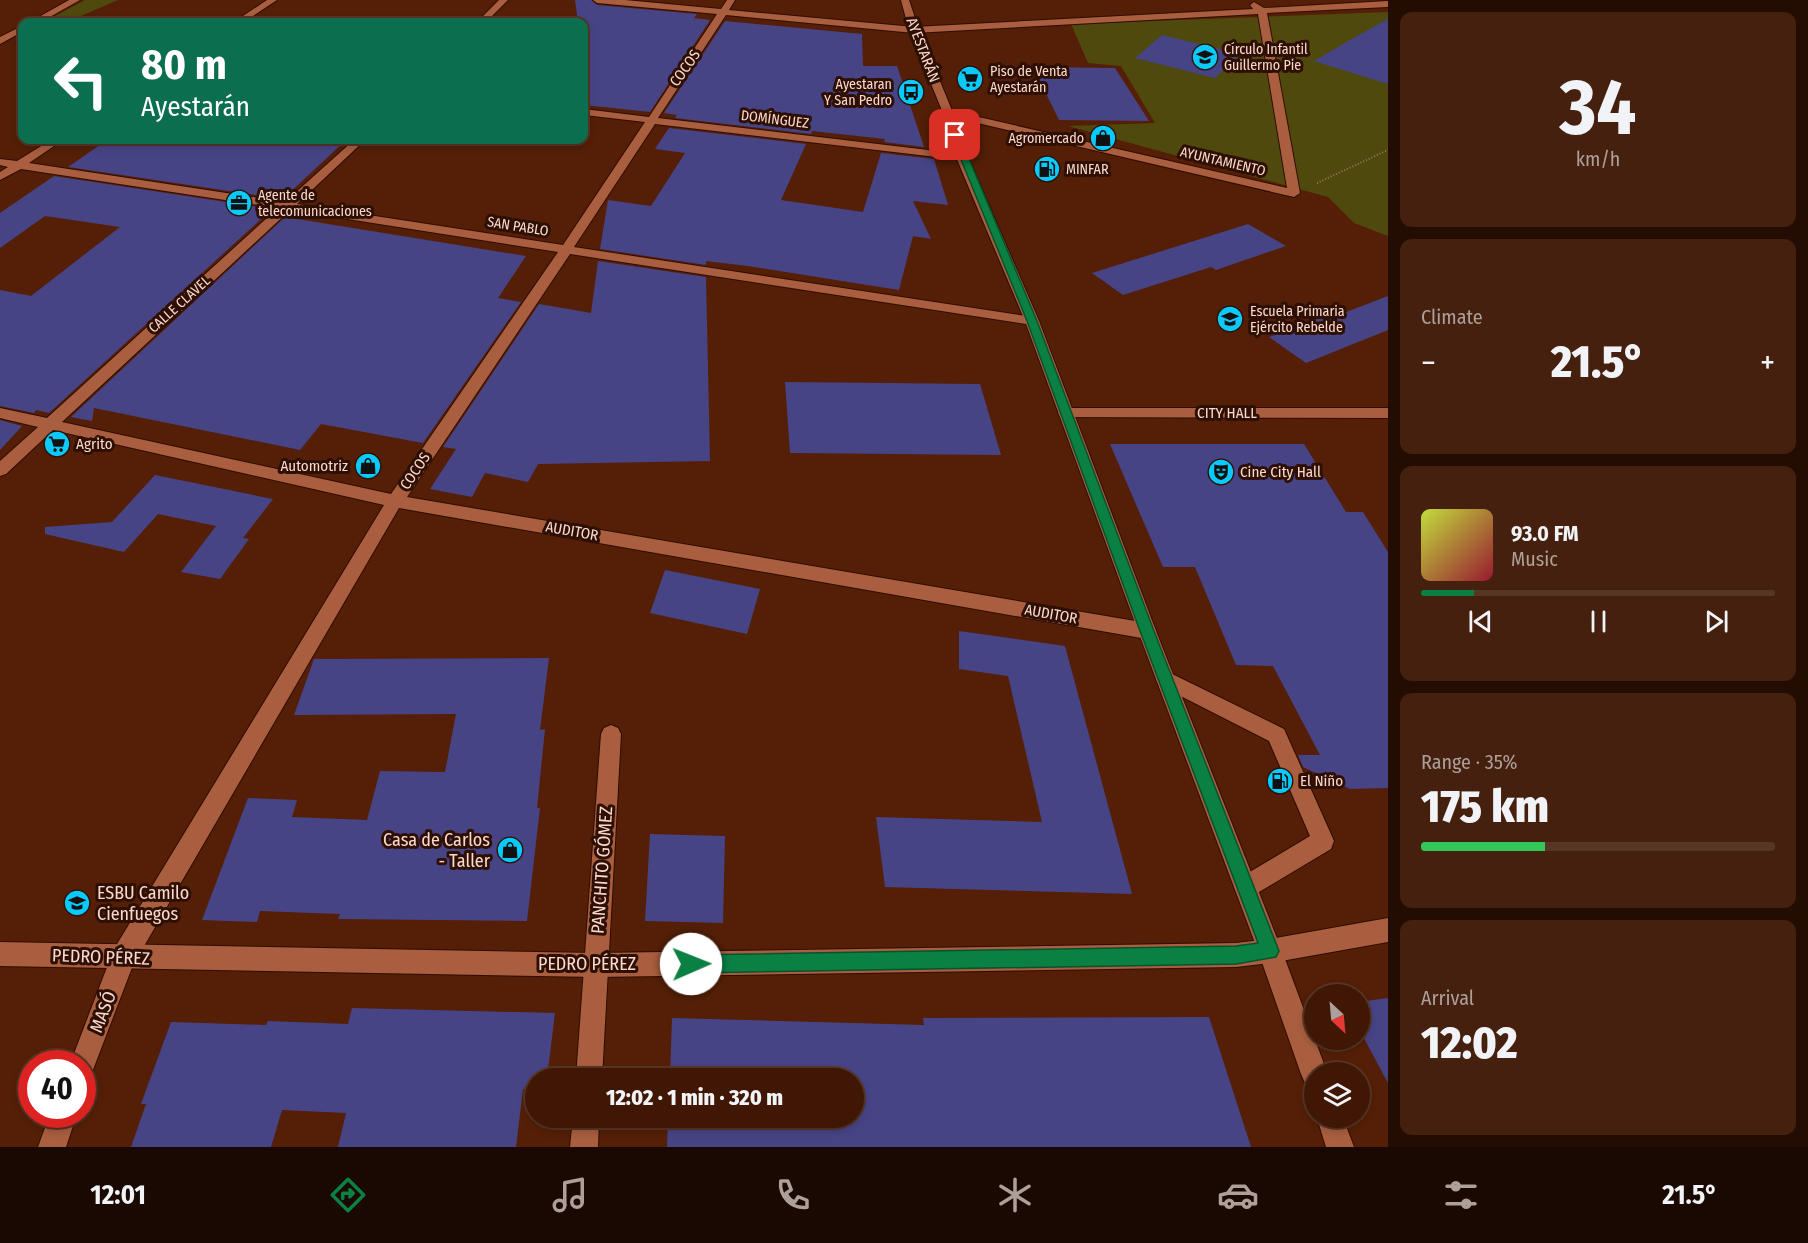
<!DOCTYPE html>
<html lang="en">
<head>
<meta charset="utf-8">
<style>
  body { margin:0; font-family:"Fira Sans Condensed",sans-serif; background:#46200e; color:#f1f3f6; height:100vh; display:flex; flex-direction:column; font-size:22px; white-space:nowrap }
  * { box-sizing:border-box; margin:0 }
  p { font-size:20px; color:#ad9f9a }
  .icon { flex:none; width:33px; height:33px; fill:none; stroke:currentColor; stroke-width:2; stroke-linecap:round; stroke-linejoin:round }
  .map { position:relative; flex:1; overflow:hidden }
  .details { display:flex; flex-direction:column; gap:12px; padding:12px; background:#230d02; width:420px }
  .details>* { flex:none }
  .guide { position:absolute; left:18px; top:18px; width:570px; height:126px; border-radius:12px; box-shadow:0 3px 9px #0003,0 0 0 2px #583626; background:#0b6e4f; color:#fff; overflow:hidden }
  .needle { width:39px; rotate:154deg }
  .buttons { position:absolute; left:1304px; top:984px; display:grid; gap:12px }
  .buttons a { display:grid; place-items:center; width:66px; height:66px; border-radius:50%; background:#3f1704; box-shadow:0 3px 9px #0003,0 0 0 2px #583626; font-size:30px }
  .speed { position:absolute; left:18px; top:1050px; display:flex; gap:12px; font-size:30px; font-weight:700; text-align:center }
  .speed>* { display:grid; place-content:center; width:78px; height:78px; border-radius:50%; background:#3f1704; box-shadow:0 3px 9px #0003,0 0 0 2px #583626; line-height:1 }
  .speed .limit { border:9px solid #d22; background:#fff; color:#111 }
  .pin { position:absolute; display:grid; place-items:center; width:51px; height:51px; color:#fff; margin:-26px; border-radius:12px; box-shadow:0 3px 9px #0006 }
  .me { position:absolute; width:66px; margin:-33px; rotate:89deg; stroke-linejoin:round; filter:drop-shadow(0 0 4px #0008) }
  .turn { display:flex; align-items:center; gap:21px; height:126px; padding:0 24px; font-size:27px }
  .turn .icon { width:78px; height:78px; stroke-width:2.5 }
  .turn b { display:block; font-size:42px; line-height:51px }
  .big { font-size:45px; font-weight:800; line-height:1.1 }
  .details .widget { flex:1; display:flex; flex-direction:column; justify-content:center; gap:9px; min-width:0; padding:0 21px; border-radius:12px; background:#46200e }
  .details .dial { align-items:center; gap:0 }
  .dial b { font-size:78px; line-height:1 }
  .song { display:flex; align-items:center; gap:18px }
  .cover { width:72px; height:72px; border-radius:9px; background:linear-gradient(135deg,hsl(70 70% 55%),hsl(350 70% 35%)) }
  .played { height:6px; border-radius:3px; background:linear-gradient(90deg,#0b8043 15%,#583626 15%) }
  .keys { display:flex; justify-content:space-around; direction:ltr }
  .heat { display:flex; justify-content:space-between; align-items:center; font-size:33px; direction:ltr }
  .charge { height:9px; border-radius:4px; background:linear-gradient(90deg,#34c759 35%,#583626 0) }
  .trip { position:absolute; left:525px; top:1068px; width:339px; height:60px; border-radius:30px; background:#3f1704; box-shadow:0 3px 9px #0003,0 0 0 2px #583626; font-weight:800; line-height:60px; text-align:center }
  .menu { display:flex; height:96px; justify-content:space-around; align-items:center; background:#190902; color:#ad9f9a }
  .menu .icon { width:42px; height:42px }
  .menu .current { color:#0b8043 }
  .menu b { font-size:27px; color:#f1f3f6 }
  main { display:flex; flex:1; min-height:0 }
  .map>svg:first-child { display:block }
</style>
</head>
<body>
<main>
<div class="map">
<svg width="1388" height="1147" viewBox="0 0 1388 1147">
  <rect width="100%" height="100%" fill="#541f06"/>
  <path fill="#4f490e" d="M 85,0 L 118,0 L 67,22 L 44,22 Z
    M 1388,12 L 1388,236 L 1354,223 L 1328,197 L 1068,126 L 1155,123 L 1121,66 L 1088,63 L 1071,24 Z"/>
  <path fill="#474486" d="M 575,0 L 591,0 L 597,5 L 697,14 L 694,18 L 710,20 L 650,112 L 584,105 L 584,22 L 578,22 Z
    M 1388,19 L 1388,84 L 1314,61 L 1357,36 Z
    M 725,21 L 862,34 L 863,66 L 897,66 L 924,147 L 884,142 L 885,139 L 812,131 L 811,134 L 675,118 L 677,115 L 664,113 Z
    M 1162,35 L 1239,54 L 1215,78 L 1135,58 Z
    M 1033,67 L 1115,68 L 1149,121 L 1059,120 Z
    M 669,128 L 806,144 L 781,200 L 863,212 L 881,153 L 934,159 L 948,205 L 913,201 L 931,239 L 913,236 L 899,290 L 748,266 L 706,261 L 706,265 L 600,249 L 608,200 L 651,206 L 685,153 L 655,149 Z
    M 107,140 L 346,140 L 283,199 L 68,167 Z
    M 54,176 L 272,209 L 49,413 L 36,410 L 34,413 L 0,406 L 0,290 L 31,296 L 120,227 L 45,216 L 0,248 L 0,213 Z
    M 285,217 L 526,256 L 498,298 L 521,302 L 423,443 L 321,424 L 300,450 L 94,408 L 92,421 L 71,417 Z
    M 1248,224 L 1286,246 L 1216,270 L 1211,267 L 1123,295 L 1092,273 Z
    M 598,261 L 706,277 L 710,461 L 538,464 L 528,482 L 485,473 L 472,497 L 430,489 L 456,449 L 443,447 L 539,304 L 591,313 Z
    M 1388,296 L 1388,330 L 1306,363 L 1269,337 L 1331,314 L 1336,316 Z
    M 785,382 L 980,384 L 1001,455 L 790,453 Z
    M 0,420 L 22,426 L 0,450 Z
    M 1110,444 L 1304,444 L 1346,512 L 1363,512 L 1388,552 L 1388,788 L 1350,789 L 1303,767 L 1298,755 L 1320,755 L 1273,666 L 1236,665 L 1195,567 L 1163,567 Z
    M 155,475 L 273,499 L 243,538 L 249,539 L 220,579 L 181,572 L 216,526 L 158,514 L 124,552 L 45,534 L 45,527 L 112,522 Z
    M 665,570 L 760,589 L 747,634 L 650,613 Z
    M 959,631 L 1065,646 L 1132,894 L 885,887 L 876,817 L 1042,822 L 1008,676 L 959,669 Z
    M 549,658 L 540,730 L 545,729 L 537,808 L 540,808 L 527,921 L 338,919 L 340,914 L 260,911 L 257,922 L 202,920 L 248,798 L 297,800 L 292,817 L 367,820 L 380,771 L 445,772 L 456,714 L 294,715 L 314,659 Z
    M 650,834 L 725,836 L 723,923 L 645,921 Z
    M 1388,998 L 1388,1083 L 1359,1029 L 1359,1002 Z
    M 352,1008 L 555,1013 L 547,1078 L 536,1078 L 536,1089 L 523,1089 L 516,1147 L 338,1147 L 346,1113 L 282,1110 L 271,1147 L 131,1147 L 146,1104 L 141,1104 L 171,1022 L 266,1025 L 268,1021 L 348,1024 Z
    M 1209,1017 L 1251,1147 L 667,1147 L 668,1118 L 854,1118 L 854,1078 L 670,1078 L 672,1018 L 924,1025 L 923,1018 Z"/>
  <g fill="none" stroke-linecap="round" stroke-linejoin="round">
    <g stroke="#300c00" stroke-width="2">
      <path id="service" d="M 1166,671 L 1284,729 L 1334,841 L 1331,849 L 1254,895 L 1246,899 L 1238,895 L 1234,887 L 1238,879 L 1310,836 L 1269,741 L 1159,685 L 1156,679 L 1159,673 Z"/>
    </g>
    <g stroke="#300c00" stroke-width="2">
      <path id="minor" d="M 69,0 L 80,0 L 41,22 L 30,22 Z
        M 267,0 L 277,0 L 244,22 L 234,22 Z
        M 499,0 L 508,0 L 486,22 L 477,22 Z
        M 593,0 L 625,0 L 721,9 L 727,0 L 735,0 L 729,10 L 914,27 L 1253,9 L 1250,5 L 1254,2 L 1264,8 L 1388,1 L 1388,7 L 1267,13 L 1300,193 L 1294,197 L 948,116 L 943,113 L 948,110 L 1287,188 L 1258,14 L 914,33 L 726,15 L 658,118 L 962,154 L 968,157 L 962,160 L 655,124 L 574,247 L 1032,317 L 1039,321 L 1032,325 L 570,254 L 407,497 L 1147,623 L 1154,626 L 1156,631 L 1154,636 L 1147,639 L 399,508 L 133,965 L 91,1075 L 82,1079 L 82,1064 L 70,1064 L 114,949 L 384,505 L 53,430 L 6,474 L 0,476 L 0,461 L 38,427 L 0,418 L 0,408 L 47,418 L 278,208 L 21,169 L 0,180 L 0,172 L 8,167 L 0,165 L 0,159 L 17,161 L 51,140 L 63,140 L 29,163 L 285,202 L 354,140 L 365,140 L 297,204 L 563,245 L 645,122 L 584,115 L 584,109 L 649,117 L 717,14 L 597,3 ZM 290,210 L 558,252 L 391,494 L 62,422 Z
        M 22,26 L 22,32 L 0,44 L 0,37 Z
        M 1066,408 L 1388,408 L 1388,418 L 1061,417 L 1058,413 Z
        M 611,725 L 618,728 L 621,734 L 602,1078 L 576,1078 L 601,734 L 604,728 Z
        M 1388,918 L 1388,942 L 1270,963 L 1261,960 L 1258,951 L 1261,942 L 1270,939 Z
        M 50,1114 L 77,1114 L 66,1147 L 38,1147 Z
        M 573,1118 L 599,1118 L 598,1147 L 570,1147 Z"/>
    </g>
    <g stroke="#300c00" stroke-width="2">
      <path id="tertiary" d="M 1270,939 L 1279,942 L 1282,951 L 1279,960 L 1270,963 L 1236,967 L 596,977 L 0,966 L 0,942 L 596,953 L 1236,943 Z"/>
    </g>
    <g stroke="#300c00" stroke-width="2">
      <path id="secondary" d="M 901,0 L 909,0 L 919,30 L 953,113 L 968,157 L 1039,321 L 1156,631 L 1282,951 L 1327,1072 L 1314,1072 L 1314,1087 L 1305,1083 L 1301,1074 L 1258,951 L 1138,631 L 1025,321 L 956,157 L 943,113 L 909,30 Z
        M 1317,1118 L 1343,1118 L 1354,1147 L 1326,1147 Z"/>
    </g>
    <path stroke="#a17461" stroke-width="2" stroke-dasharray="1 2" stroke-linecap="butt" d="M 1317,183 L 1388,150"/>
    <use href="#service" fill="#a95e3f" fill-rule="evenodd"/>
    <use href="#minor" fill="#a95e3f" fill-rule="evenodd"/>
    <use href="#tertiary" fill="#a95e3f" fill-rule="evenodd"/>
    <use href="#secondary" fill="#a95e3f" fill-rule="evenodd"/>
  </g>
  <path fill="#0b8043" stroke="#07532c" stroke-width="1.5" d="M 955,133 L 959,135 L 1037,321 L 1154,631 L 1279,951 L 1276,957 L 1236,964 L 691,973 L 685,970 L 682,964 L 685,957 L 691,955 L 1236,946 L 1258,943 L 1140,631 L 1027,321 L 951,135 Z"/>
  <defs>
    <g id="school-disc" transform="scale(1.35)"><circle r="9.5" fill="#09cafa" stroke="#2d0f04"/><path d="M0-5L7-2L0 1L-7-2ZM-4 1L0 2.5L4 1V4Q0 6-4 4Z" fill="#111"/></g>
    <g id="supermarket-disc" transform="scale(1.35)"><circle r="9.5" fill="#09cafa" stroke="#2d0f04"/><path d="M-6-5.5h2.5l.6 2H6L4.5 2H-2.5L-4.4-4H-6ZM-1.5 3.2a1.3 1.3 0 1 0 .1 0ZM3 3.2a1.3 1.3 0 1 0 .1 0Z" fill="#111"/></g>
    <g id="bus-disc" transform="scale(1.35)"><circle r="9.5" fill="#09cafa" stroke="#2d0f04"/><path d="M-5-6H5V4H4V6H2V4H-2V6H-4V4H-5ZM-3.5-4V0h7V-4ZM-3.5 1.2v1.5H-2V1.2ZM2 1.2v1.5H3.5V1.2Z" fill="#111"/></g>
    <g id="shop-disc" transform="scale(1.35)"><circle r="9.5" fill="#09cafa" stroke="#2d0f04"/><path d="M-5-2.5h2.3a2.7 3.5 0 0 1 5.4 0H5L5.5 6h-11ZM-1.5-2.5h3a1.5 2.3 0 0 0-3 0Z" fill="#111"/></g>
    <g id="fuel-disc" transform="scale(1.35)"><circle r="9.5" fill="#09cafa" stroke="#2d0f04"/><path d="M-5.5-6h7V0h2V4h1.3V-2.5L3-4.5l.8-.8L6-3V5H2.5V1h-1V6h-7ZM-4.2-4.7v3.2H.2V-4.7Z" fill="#111"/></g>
    <g id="office-disc" transform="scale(1.35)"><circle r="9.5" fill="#09cafa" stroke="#2d0f04"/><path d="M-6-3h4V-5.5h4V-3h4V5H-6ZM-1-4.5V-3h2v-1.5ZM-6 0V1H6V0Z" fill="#111"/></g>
    <g id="theatre-disc" transform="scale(1.35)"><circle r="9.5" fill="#09cafa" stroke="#2d0f04"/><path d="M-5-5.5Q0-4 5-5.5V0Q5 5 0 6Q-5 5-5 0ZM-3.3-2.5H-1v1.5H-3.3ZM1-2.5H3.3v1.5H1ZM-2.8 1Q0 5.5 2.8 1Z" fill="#111"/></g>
  </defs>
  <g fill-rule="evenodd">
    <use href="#school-disc" x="1205" y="57"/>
    <use href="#supermarket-disc" x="970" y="79"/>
    <use href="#bus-disc" x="911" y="92"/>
    <use href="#shop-disc" x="1103" y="138"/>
    <use href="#fuel-disc" x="1047" y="169"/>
    <use href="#office-disc" x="239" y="203"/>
    <use href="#school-disc" x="1230" y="319"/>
    <use href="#supermarket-disc" x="57" y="444"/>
    <use href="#shop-disc" x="368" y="466"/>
    <use href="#theatre-disc" x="1221" y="472"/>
    <use href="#fuel-disc" x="1280" y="781"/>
    <use href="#shop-disc" x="510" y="850"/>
    <use href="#school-disc" x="77" y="903"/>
  </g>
  <g text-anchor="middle" stroke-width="6" stroke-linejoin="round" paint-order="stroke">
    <g font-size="14" fill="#fcd9cc" stroke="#2d0f04" text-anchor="start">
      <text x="1224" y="54">Círculo Infantil<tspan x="1224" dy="16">Guillermo Pie</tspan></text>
      <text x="990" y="76">Piso de Venta<tspan x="990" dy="16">Ayestarán</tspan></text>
      <text x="892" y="89" text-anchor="end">Ayestaran<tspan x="892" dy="16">Y San Pedro</tspan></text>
      <text x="1084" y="143" text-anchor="end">Agromercado</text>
      <text x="1066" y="174">MINFAR</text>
      <text x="258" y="200">Agente de<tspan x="258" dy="16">telecomunicaciones</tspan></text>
      <text x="1250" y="316">Escuela Primaria<tspan x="1250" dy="16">Ejército Rebelde</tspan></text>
    </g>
    <g font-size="14" fill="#fcd9cc" stroke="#2d0f04">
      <text transform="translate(775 119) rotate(7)" y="5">DOMÍNGUEZ</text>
      <text transform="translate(1223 161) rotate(13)" y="5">AYUNTAMIENTO</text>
      <text transform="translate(518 226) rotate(9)" y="5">SAN PABLO</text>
      <text transform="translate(179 304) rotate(-42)" y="5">CALLE CLAVEL</text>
    </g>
    <g font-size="15" fill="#fcd9cc" stroke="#2d0f04">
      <text transform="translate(923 50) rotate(69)" y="5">AYESTARÁN</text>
      <text transform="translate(685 68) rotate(-55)" y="5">COCOS</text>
      <text x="1227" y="418">CITY HALL</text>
      <text transform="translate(415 471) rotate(-56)" y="5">COCOS</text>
      <text transform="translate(572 531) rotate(10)" y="5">AUDITOR</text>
      <text transform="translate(1051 614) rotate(10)" y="5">AUDITOR</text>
    </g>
    <g font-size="15" fill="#fcd9cc" stroke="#2d0f04" text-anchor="start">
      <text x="76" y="449">Agrito</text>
      <text x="348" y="471" text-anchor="end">Automotriz</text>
      <text x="1240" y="477">Cine City Hall</text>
      <text x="1300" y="786">El Niño</text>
    </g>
    <g font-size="18" fill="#fcd9cc" stroke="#2d0f04" text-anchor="end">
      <text x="490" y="846">Casa de Carlos<tspan x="490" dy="21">- Taller</tspan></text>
      <text x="97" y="899" text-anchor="start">ESBU Camilo<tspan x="97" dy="21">Cienfuegos</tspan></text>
    </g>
    <g font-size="18" fill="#fcd9cc" stroke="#2d0f04">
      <text transform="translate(602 870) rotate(-86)" y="6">PANCHITO GÓMEZ</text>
      <text transform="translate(101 957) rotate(2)" y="6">PEDRO PÉREZ</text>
      <text x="587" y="970">PEDRO PÉREZ</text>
      <text transform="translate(103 1012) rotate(-69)" y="6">MASÓ</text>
    </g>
  </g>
</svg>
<div class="buttons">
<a><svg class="needle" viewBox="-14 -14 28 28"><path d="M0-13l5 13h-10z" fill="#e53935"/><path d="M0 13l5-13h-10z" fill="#ad9f9a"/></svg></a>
<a><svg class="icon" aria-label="layers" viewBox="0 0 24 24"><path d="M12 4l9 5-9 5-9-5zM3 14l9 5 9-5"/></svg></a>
</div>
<div class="speed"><div class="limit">40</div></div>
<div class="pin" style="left:955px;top:135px;background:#d93025"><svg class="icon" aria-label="arrive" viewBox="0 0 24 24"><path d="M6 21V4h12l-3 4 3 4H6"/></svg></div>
<svg class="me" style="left:691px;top:964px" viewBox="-20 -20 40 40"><circle r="19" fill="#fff"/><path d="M0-13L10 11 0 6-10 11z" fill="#0b8043"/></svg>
<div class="trip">12:02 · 1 min · 320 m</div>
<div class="guide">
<div class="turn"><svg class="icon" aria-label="left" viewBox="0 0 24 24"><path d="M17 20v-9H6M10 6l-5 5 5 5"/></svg><div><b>80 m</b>Ayestarán</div></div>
</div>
</div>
<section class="details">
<div class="widget dial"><b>34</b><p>km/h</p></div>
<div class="widget"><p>Climate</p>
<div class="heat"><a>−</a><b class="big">21.5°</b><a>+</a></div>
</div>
<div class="widget">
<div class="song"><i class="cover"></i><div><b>93.0 FM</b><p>Music</p></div></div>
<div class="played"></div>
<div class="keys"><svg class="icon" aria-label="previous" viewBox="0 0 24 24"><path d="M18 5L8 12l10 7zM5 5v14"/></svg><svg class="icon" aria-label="pause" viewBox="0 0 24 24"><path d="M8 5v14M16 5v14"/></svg><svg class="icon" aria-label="next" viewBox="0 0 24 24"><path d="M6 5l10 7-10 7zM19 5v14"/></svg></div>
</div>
<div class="widget"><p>Range · 35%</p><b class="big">175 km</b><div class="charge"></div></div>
<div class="widget"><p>Arrival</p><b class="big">12:02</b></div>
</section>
</main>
<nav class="menu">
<b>12:01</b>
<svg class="icon current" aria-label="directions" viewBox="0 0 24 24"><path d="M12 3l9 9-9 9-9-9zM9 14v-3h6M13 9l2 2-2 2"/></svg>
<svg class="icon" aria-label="music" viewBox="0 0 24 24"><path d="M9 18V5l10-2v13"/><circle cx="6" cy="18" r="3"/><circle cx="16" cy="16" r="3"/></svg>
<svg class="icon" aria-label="phone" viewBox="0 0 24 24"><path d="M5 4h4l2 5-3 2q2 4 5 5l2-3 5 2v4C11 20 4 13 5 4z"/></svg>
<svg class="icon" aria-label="climate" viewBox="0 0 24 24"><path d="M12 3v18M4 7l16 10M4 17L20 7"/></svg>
<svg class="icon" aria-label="car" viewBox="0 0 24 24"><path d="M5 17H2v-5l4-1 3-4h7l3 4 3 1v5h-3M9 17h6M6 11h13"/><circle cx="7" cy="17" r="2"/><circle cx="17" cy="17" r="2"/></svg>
<svg class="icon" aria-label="filters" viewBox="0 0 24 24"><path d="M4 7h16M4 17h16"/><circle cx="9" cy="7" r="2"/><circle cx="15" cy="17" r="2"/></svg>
<b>21.5°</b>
</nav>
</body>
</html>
